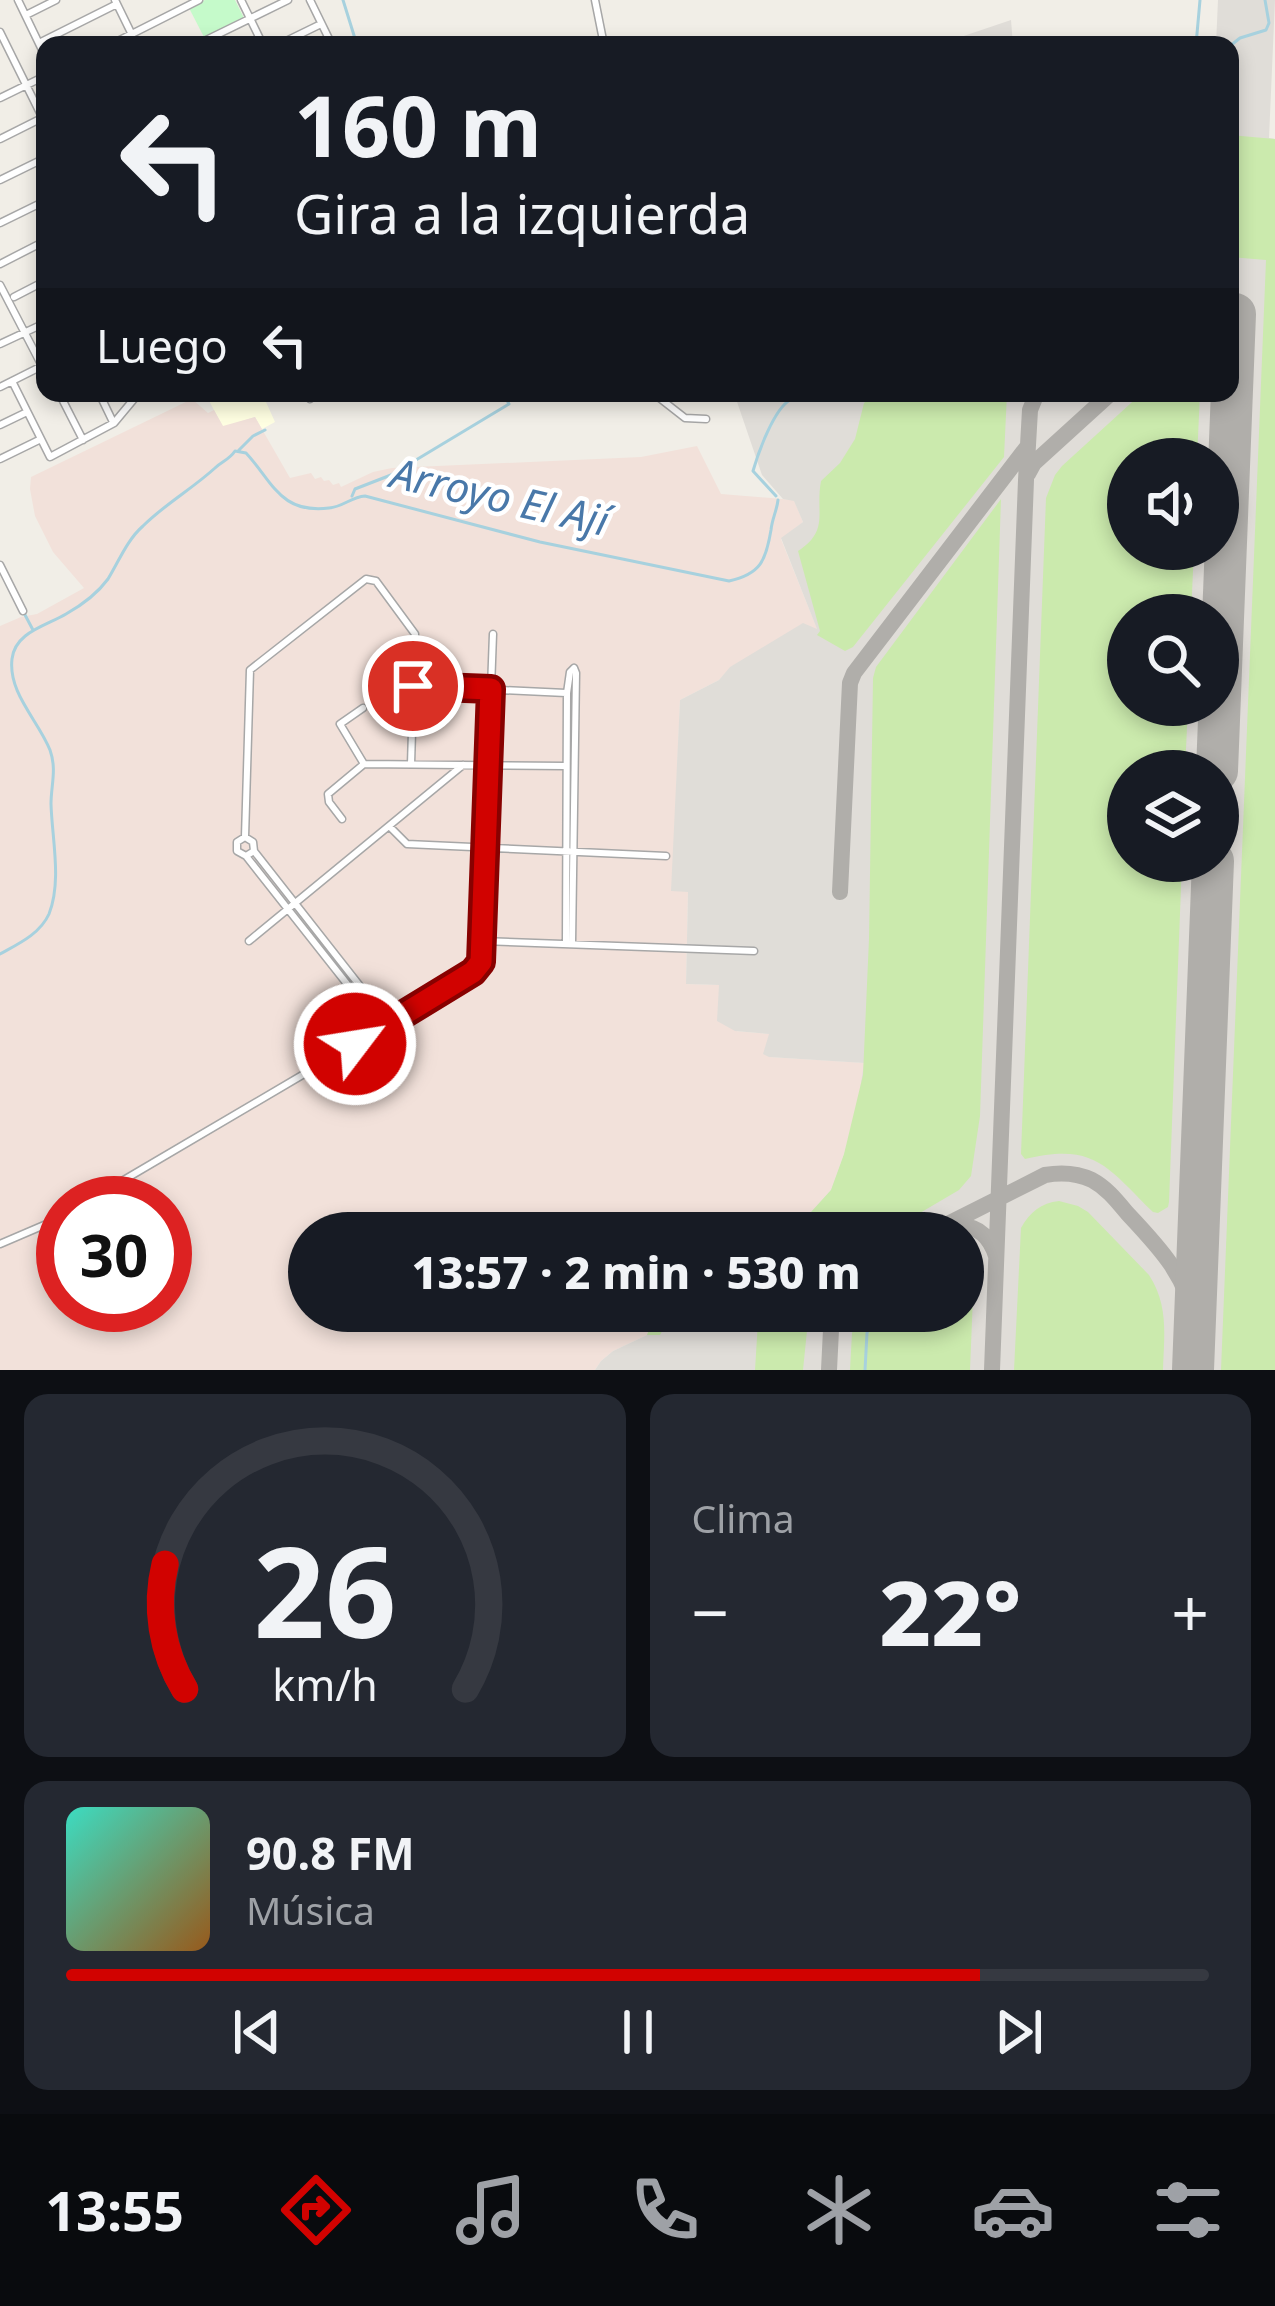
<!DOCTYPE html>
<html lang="es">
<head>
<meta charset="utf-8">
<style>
  body { margin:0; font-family:"Noto Sans",sans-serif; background:#242831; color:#f1f3f6; height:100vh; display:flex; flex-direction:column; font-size:45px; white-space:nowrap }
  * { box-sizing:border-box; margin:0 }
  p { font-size:39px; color:#9ea1a6 }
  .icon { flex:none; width:66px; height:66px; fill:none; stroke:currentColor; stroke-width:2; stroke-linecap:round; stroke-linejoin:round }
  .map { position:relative; height:1370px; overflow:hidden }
  .side { display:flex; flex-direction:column; gap:24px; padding:24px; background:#0d0f14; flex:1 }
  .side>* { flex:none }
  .banner { position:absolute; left:36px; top:36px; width:1203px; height:366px; border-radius:24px; box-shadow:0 6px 18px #0003; background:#171b24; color:#f1f3f6; overflow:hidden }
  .tools { position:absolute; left:1107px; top:438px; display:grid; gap:24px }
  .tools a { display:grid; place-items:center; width:132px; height:132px; border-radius:50%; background:#171b24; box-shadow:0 6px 18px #0003; font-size:60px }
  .speed { position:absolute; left:36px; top:1176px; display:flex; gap:24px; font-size:60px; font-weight:700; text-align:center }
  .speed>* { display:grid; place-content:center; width:156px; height:156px; border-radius:50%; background:#171b24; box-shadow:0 6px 18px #0003; line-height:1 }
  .speed .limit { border:18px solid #d22; background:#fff; color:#111 }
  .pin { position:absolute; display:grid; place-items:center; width:102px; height:102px; color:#fff; margin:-51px; border:6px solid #fff; border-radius:50%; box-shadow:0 3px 12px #0007 }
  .me { position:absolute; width:132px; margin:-66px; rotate:59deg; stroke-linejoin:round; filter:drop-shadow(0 0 9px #0008) }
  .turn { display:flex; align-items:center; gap:42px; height:252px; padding:0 60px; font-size:54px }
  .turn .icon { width:156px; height:156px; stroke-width:2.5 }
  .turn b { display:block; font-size:84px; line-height:102px }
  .then { display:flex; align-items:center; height:114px; padding:0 60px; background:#0003; gap:24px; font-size:45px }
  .big { font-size:90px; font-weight:800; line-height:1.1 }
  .side .tile { flex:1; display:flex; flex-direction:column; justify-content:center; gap:18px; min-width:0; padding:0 42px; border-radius:24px; background:#242831 }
  .side .dial { align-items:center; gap:0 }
  .dial svg { height:312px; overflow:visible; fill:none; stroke:#363941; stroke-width:7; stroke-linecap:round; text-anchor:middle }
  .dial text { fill:#f1f3f6; stroke:none }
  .song { display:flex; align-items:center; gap:36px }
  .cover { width:144px; height:144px; border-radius:18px; background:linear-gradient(135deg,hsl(170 70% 55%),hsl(30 70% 35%)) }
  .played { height:12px; border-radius:6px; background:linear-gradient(90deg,#d10200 80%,#363941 80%) }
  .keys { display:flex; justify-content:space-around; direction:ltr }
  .heat { display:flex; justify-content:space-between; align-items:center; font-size:66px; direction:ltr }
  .side .tiles { flex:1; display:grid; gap:24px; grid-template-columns:1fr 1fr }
  .tile:last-child { grid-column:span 2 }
  .trip { position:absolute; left:288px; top:1212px; width:696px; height:120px; border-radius:60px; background:#171b24; box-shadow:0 6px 18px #0003; font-weight:800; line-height:120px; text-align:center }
  .menu { display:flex; height:192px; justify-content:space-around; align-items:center; background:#090b0e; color:#9ea1a6 }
  .menu .icon { width:84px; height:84px }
  .menu .active { color:#d10200 }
  .menu b { font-size:54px; color:#f1f3f6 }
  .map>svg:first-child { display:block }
</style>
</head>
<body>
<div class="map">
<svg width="1275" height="1370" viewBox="0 0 1275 1370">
  <rect width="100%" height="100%" fill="#f1eee7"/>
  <path fill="#ffffe2" d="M 205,393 L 262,393 L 275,422 L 262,429 L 255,417 L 223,427 Z"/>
  <path fill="#f2e1da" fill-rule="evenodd" d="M 192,399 L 208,413 L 214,410 L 223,426 L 255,417 L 290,478 L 311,473 L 315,479 L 321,477 L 324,481 L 329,480 L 333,485 L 339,483 L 341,487 L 373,472 L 392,468 L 641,457 L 697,446 L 721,494 L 794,500 L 803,522 L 781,539 L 818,631 L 731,667 L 719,680 L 680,700 L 672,891 L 688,891 L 686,984 L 719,985 L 735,1031 L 769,1034 L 769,1057 L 865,1063 L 860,1092 L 844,1154 L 831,1190 L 792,1233 L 309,1233 L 309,1311 L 656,1311 L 647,1335 L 613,1351 L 601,1361 L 595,1370 L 0,1370 L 0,626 L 21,617 L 37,614 L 84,588 L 53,552 L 35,516 L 30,489 L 31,477 ZM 63,1203 L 165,1203 L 165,1305 L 63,1305 Z"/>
  <path fill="#e0ddd8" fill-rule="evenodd" d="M 1218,0 L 1275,0 L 1269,138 L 1275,139 L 1275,1370 L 595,1370 L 601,1361 L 613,1351 L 647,1335 L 656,1311 L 963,1311 L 963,1233 L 792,1233 L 831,1190 L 844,1155 L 859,1097 L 864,1063 L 769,1057 L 763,1054 L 769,1034 L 735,1031 L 717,1021 L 719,985 L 686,984 L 688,892 L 671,891 L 680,700 L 719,680 L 730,667 L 803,623 L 817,629 L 781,538 L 803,522 L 794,501 L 783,499 L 762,475 L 734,393 L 1230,393 L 1230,45 L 1216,45 ZM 1128,459 L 1218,459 L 1218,549 L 1128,549 ZM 1128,615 L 1218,615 L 1218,705 L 1128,705 ZM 1128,771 L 1218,771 L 1218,861 L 1128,861 Z
    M 1011,20 L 1013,45 L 937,45 Z"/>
  <path fill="#cbeaad" d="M 1230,135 L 1275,139 L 1275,1370 L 1221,1370 L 1266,260 L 1230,257 Z
    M 885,393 L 1007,393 L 1004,457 L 853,647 L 845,651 L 817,635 L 820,631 L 798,551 C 830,530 815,513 821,481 L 840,463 L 855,439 L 864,403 L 871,397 Z
    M 1142,393 L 1200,393 L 1197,459 L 1128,459 L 1128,549 L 1194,549 L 1191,615 L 1128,615 L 1128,705 L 1188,705 L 1185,771 L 1128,771 L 1128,861 L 1182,861 L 1169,1202 L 1168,1207 L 1158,1213 L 1153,1212 C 1107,1167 1095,1142 1025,1159 L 1021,1154 L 1046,498 L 1055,475 L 1062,466 Z
    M 1001,499 L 980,1116 L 971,1176 L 959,1190 L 886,1233 L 792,1233 L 831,1190 L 844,1154 L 863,1075 L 869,939 L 873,678 L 876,667 Z
    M 1059,1201 L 1078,1206 L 1088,1212 L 1149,1275 C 1169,1306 1164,1335 1163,1370 L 1014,1370 L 1021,1228 C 1030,1212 1041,1203 1059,1201 Z
    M 963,1250 L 973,1261 L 974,1271 L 970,1370 L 850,1370 L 852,1333 L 861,1311 L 963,1311 Z
    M 656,1311 L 809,1311 L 803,1370 L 755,1370 L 758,1321 L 709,1316 L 694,1325 L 675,1321 L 665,1326 L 660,1335 L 647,1335 Z"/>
  <path fill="#c5faca" d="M 205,0 L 235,0 L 245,20 L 205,39 L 189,8 Z"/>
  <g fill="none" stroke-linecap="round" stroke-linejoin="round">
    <path stroke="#a7d1de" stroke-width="3" d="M 343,0 L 357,45
      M 1196,45 L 1200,0
      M 1230,46 L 1240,38 L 1266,30 L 1269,23 L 1265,0
      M 239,450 L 253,436 L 265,430
      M 352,496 L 355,489 L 391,475 L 509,404 L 503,393
      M 776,496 L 753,471 C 758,453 774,409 790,400 C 799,395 811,395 820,393
      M 24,613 L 33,630
      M 0,954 C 18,944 40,934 49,914 C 62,881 52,839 51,804 C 51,785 57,770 50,750 C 38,720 8,693 12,659 C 15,632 46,626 66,614 C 82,605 97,594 108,579 C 119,561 127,540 143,526 C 165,504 192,489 215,468 C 222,461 229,460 235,451 L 246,453 C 273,482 280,514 329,508 C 343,507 351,497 365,496 L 540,542 L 729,581 C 761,574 766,560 771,530 C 772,519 777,510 778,500
      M 865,1370 L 867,1333 L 877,1311"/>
    <path stroke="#b0aeaa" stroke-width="16" d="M 1230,354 L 1233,367
      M 1028,474 L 1034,463 L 1111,393
      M 840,892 L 850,683 L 854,673 L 1027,447
      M 948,1226 C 972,1222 989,1233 996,1256
      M 930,1233 L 1045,1175 C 1062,1172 1077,1173 1092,1180 C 1107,1188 1117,1201 1127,1213 C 1160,1248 1188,1277 1195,1326
      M 829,1370 L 831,1330 L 835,1311
      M 992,1370 L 1026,480 L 1030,410 L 1037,393"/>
    <path stroke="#b0aeaa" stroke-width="42" d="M 1217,771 L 1235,314
      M 1193,1370 L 1213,861"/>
    <path stroke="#c7c5bf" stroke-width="6" stroke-dasharray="6 3" stroke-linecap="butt" d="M 86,1203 L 100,1194"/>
    <g stroke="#a7a7a7" stroke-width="9">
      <path id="street" d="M 18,0 L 45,56
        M 115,0 L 137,45
        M 241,0 L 263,45
        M 310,0 L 332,45
        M 595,0 L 604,45
        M 26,15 L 56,0
        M 0,32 L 45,123
        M 39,43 L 117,4
        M 110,45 L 199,0
        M 196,45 L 288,0
        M 278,45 L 321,24
        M 0,98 L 45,76
        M 0,139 L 42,118
        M 0,180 L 45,158
        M 0,223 L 45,201
        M 0,264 L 45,241
        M 0,285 L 42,366 L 0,387
        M 14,297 L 45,281
        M 0,344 L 45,323
        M 12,381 L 50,457 L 114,423 L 139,393
        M 59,393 L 83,440
        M 99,393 L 113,422
        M 307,393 L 310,399
        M 653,393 L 685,418 L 706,419
        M 0,425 L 27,412
        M 0,459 L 41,439
        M 0,565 L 23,611
        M 413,686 L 566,693
        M 363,708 L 340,724 L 364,764
        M 342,819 L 329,802 L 328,794 L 364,764 L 565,766
        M 390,827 L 407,844 L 666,856
        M 245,837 L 250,670 L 366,579 L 376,581 L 415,634 L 411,764
        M 254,851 L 246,856 L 237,851 L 237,842 L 245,837 L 253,842 L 254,851 L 389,1023
        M 246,856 L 381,1027
        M 249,941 L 463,765
        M 482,941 L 754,951
        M 566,943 L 567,693 L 570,672 L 574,668
        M 572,943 L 576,673 L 574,668
        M 100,1194 L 355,1044 L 478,967 L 481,961 L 493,634
        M 0,1244 L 63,1217"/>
    </g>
    <use href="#street" stroke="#fff" stroke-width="6"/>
  </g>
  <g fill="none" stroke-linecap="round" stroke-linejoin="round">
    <g stroke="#880100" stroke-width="30">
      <path id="route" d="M 355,1044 L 473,972 L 481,962 L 491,689 L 413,686"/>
    </g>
    <use href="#route" stroke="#d10200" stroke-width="21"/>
  </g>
  <g text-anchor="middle" stroke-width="9" stroke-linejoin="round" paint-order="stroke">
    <g font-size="42" font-style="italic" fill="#4978a9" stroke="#fff">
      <text transform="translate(500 497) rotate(13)" y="15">Arroyo El Ají</text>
    </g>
  </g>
</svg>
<div class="tools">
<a><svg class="icon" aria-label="sound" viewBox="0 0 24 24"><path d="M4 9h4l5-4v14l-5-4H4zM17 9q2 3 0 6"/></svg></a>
<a><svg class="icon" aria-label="search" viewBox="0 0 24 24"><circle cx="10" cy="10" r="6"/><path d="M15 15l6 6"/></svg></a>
<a><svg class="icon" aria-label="layers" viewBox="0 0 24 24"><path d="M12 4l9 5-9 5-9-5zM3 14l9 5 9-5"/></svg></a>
</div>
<div class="speed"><div class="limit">30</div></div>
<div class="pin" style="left:413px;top:686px;background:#d93025"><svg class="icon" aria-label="arrive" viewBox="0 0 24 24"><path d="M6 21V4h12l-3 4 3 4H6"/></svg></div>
<svg class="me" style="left:355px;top:1044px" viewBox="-20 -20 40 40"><circle r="17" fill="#d10200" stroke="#fff" stroke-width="3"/><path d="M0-11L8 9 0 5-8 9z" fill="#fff"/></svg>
<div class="trip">13:57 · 2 min · 530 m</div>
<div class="banner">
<div class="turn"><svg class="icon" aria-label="left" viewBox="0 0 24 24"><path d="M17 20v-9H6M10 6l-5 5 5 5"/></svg><div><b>160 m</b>Gira a la izquierda</div></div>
<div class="then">Luego<svg class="icon" aria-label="left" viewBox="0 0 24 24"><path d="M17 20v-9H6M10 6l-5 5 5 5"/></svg></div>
</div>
</div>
<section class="side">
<div class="tiles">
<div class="tile dial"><svg viewBox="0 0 100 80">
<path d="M14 69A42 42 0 1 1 86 69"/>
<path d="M14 69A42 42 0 0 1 9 37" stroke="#d10200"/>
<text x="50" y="56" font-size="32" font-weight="700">26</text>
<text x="50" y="72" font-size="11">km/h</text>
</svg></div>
<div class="tile"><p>Clima</p>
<div class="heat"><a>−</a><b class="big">22°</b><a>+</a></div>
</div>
<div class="tile">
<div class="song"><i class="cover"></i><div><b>90.8 FM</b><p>Música</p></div></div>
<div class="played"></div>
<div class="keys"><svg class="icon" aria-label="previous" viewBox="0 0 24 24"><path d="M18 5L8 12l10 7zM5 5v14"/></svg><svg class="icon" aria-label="pause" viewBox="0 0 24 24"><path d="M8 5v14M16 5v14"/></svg><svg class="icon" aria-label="next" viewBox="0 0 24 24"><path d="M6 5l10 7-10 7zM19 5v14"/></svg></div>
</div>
</div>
</section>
<nav class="menu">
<b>13:55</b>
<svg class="icon active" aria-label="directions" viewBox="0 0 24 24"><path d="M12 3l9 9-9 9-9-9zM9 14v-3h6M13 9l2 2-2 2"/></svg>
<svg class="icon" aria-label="music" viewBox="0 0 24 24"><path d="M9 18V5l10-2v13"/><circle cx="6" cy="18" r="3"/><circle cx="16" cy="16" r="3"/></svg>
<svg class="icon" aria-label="phone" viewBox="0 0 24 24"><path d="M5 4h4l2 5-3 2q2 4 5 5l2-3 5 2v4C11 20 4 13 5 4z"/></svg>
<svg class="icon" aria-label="climate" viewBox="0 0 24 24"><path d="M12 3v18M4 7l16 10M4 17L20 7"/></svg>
<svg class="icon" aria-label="car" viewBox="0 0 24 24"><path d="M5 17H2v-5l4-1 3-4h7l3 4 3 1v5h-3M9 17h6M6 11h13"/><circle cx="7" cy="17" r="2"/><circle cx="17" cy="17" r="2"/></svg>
<svg class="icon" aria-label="filters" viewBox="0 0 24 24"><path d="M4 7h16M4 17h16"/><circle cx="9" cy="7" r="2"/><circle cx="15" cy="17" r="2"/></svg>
</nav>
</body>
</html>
